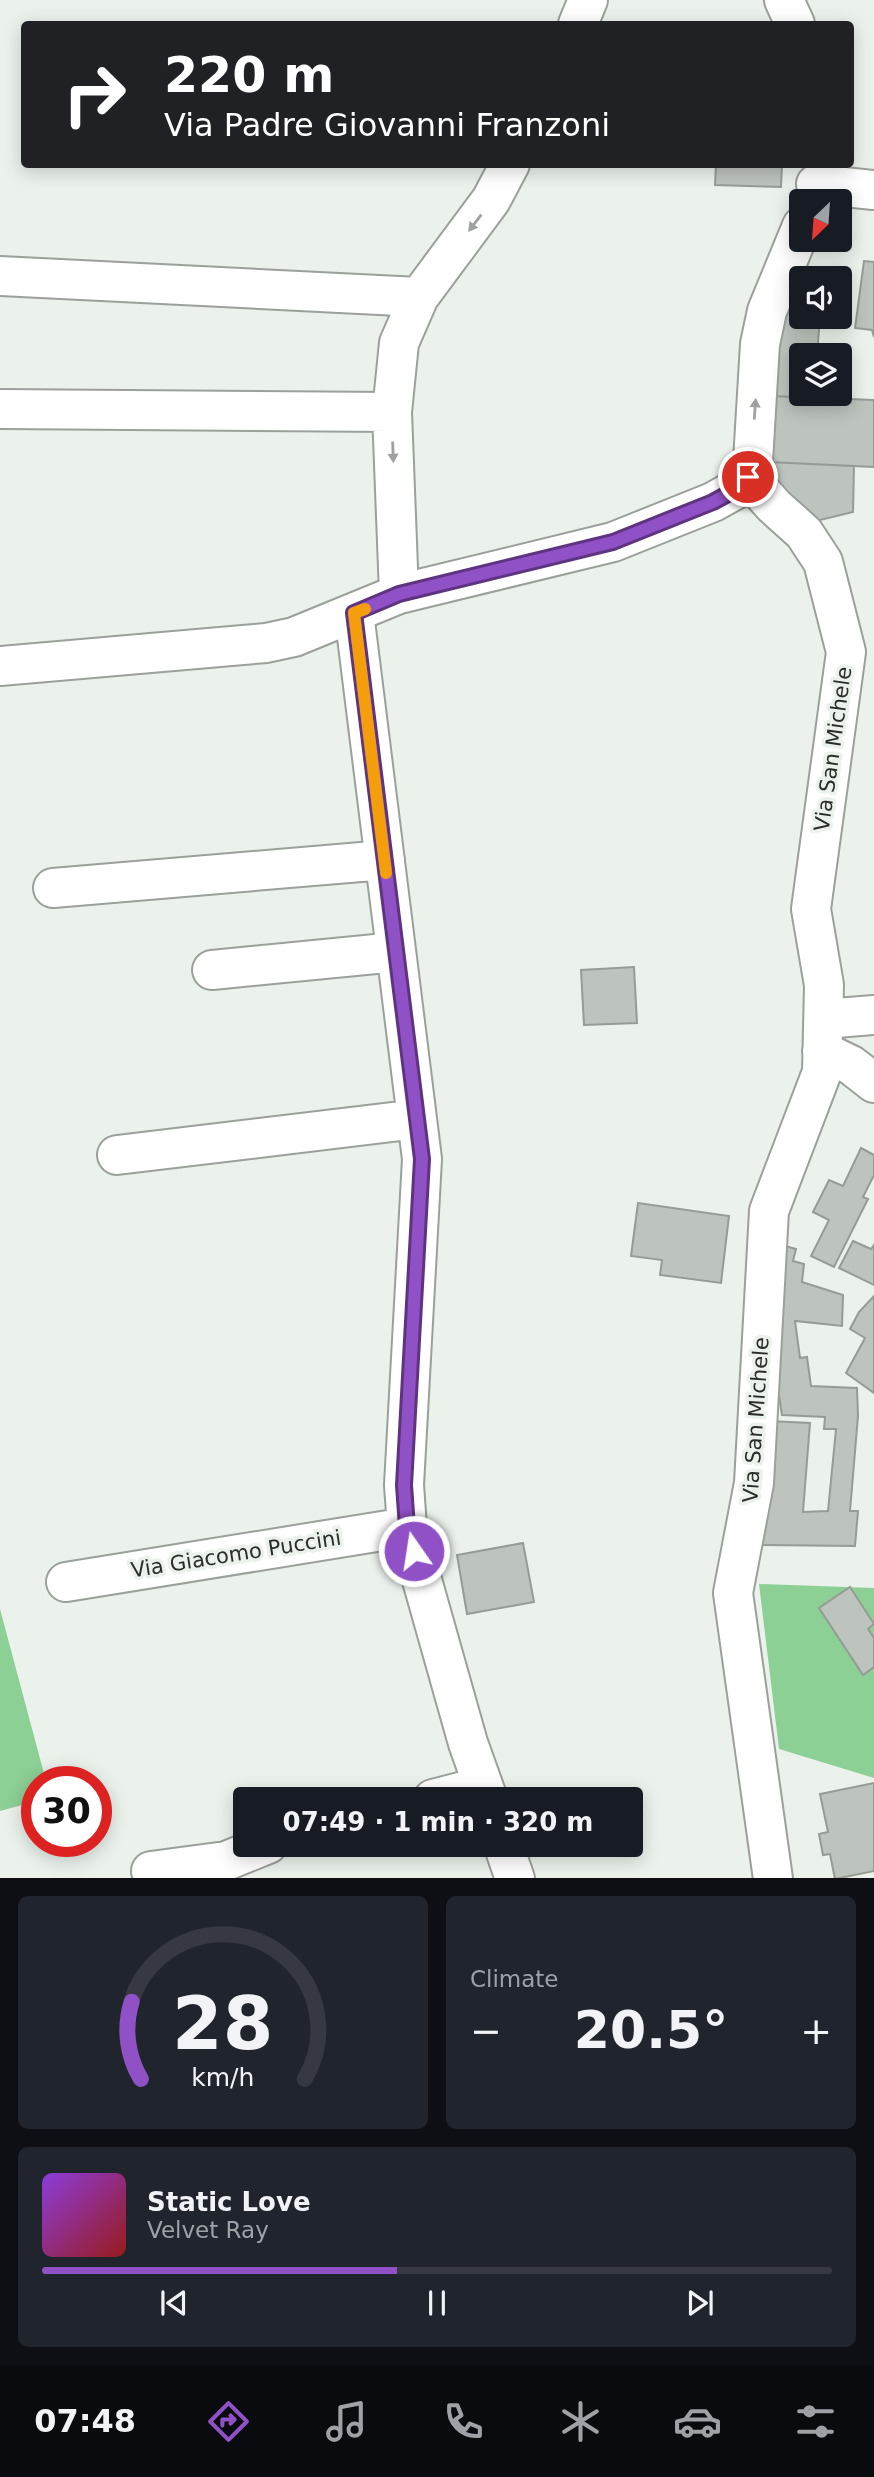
<!DOCTYPE html>
<html lang="en">
<head>
<meta charset="utf-8">
<style>
  body { margin:0; font-family:"DejaVu Sans",sans-serif; background:#20242c; color:#f1f3f6; height:100vh; display:flex; flex-direction:column; font-size:26px; white-space:nowrap }
  * { box-sizing:border-box; margin:0 }
  p { font-size:23px; color:#9ea1a6 }
  .icon { flex:none; width:38px; height:38px; fill:none; stroke:currentColor; stroke-width:2; stroke-linecap:round; stroke-linejoin:round }
  .map { position:relative; height:1878px; overflow:hidden }
  .side { display:flex; flex-direction:column; gap:18px; padding:18px; background:#0d0f14; flex:1 }
  .side>* { flex:none }
  .banner { position:absolute; left:21px; top:21px; width:833px; height:147px; border-radius:7px; box-shadow:0 4px 18px #0003; background:#202124; color:#fff; overflow:hidden }
  .needle { width:46px; rotate:205deg }
  .fabs { position:absolute; left:789px; top:189px; display:grid; gap:14px }
  .fabs a { display:grid; place-items:center; width:63px; height:63px; border-radius:7px; background:#171b24; box-shadow:0 4px 18px #0003; font-size:35px }
  .speed { position:absolute; left:21px; top:1766px; display:flex; gap:14px; font-size:35px; font-weight:700; text-align:center }
  .speed>* { display:grid; place-content:center; width:91px; height:91px; border-radius:50%; background:#171b24; box-shadow:0 4px 18px #0003; line-height:1 }
  .speed .limit { border:10px solid #d22; background:#fff; color:#111 }
  .pin { position:absolute; display:grid; place-items:center; width:60px; height:60px; color:#fff; margin:-30px; border:4px solid #fff; border-radius:50%; box-shadow:0 2px 7px #0007 }
  .me { position:absolute; width:77px; margin:-38px; rotate:347deg; stroke-linejoin:round; filter:drop-shadow(0 0 5px #0008) }
  .turn { display:flex; align-items:center; gap:24px; height:147px; padding:0 28px; font-size:32px }
  .turn .icon { width:91px; height:91px; stroke-width:2.5 }
  .turn b { display:block; font-size:49px; line-height:60px }
  .big { font-size:52px; font-weight:600; line-height:1.1 }
  .side .card { flex:1; display:flex; flex-direction:column; justify-content:center; gap:10px; min-width:0; padding:0 24px; border-radius:10px; background:#20242c }
  .side .dial { align-items:center; gap:0 }
  .dial svg { height:182px; overflow:visible; fill:none; stroke:#363941; stroke-width:7; stroke-linecap:round; text-anchor:middle }
  .dial text { fill:#f1f3f6; stroke:none }
  .song { display:flex; align-items:center; gap:21px }
  .cover { width:84px; height:84px; border-radius:10px; background:linear-gradient(135deg,hsl(270 70% 55%),hsl(0 70% 35%)) }
  .played { height:7px; border-radius:4px; background:linear-gradient(90deg,#9050c6 45%,#363941 45%) }
  .keys { display:flex; justify-content:space-around; direction:ltr }
  .heat { display:flex; justify-content:space-between; align-items:center; font-size:38px; direction:ltr }
  .side .tiles { flex:1; display:grid; gap:18px; grid-template-columns:1fr 1fr }
  .card:last-child { grid-column:span 2 }
  .trip { position:absolute; left:233px; top:1787px; width:410px; height:70px; border-radius:7px; background:#171b24; box-shadow:0 4px 18px #0003; font-weight:600; line-height:70px; text-align:center }
  .dock { display:flex; height:112px; justify-content:space-around; align-items:center; background:#090b0e; color:#9ea1a6 }
  .dock .icon { width:49px; height:49px }
  .dock .on { color:#9050c6 }
  .dock b { font-size:32px; color:#f1f3f6 }
  .map>svg:first-child { display:block }
</style>
</head>
<body>
<div class="map">
<svg width="874" height="1879" viewBox="0 0 874 1879">
  <rect width="100%" height="100%" fill="#ebf2ec"/>
  <path fill="#8cd096" d="M 759,1584 L 874,1588 L 874,1778 L 779,1749 Z
    M 0,1609 L 46,1781 L 37,1782 L 37,1801 L 0,1811 Z"/>
  <path fill="#bdc3bd" stroke="#959c96" stroke-width="2" d="M 716,164 L 782,164 L 781,187 L 715,185 Z
    M 864,261 L 874,262 L 874,337 L 872,330 L 855,328 Z
    M 777,312 L 820,317 L 817,355 L 802,355 L 802,394 L 814,394 L 814,398 L 770,396 Z
    M 770,396 L 874,400 L 874,467 L 768,462 Z
    M 768,462 L 854,466 L 853,512 L 804,524 L 770,493 Z
    M 634,967 L 637,1023 L 584,1025 L 581,970 Z
    M 861,1148 L 874,1155 L 874,1175 L 863,1197 L 868,1199 L 834,1267 L 811,1256 L 829,1220 L 813,1212 L 829,1180 L 843,1186 Z
    M 638,1203 L 729,1216 L 721,1283 L 660,1275 L 662,1260 L 631,1256 Z
    M 853,1241 L 871,1249 L 874,1245 L 874,1285 L 839,1268 Z
    M 778,1244 L 796,1249 L 793,1261 L 804,1264 L 802,1282 L 843,1295 L 842,1326 L 795,1321 L 800,1358 L 807,1357 L 811,1386 L 857,1388 L 858,1416 L 850,1511 L 858,1511 L 855,1546 L 760,1545 L 769,1421 L 810,1423 L 803,1512 L 828,1511 L 836,1429 L 824,1429 L 825,1417 L 782,1415 L 768,1325 Z
    M 874,1296 L 874,1393 L 846,1373 L 865,1338 L 850,1329 L 859,1312 Z
    M 523,1543 L 534,1602 L 467,1614 L 457,1555 Z
    M 850,1587 L 874,1624 L 868,1629 L 874,1638 L 874,1667 L 863,1675 L 819,1608 Z
    M 874,1783 L 874,1871 L 835,1879 L 830,1854 L 823,1855 L 819,1834 L 828,1832 L 820,1794 Z"/>
  <g fill="none" stroke-linecap="round" stroke-linejoin="round">
    <g stroke="#9aa09a" stroke-width="42">
      <path id="minor" d="M 784,0 L 795,24
        M 578,24 L 588,0
        M 816,184 L 874,190
        M 0,276 L 419,297
        M 0,409 L 392,412
        M 748,477 L 774,506 L 804,533 L 823,562 L 846,652 L 811,909 L 824,985 L 822,1072 L 769,1211 L 754,1483 L 733,1593 L 773,1879
        M 399,594 L 392,412 L 399,343 L 419,297 L 491,200 L 510,164
        M 354,613 L 422,1159 L 404,1485 L 407,1527 L 468,1743 L 488,1799
        M 0,666 L 266,643 L 294,637 L 399,594 L 613,542 L 713,502 L 742,486 L 753,461 L 760,344 L 767,311 L 802,226
        M 53,888 L 385,860
        M 212,970 L 396,952
        M 824,1019 L 874,1015
        M 822,1051 L 851,1065 L 874,1083
        M 117,1155 L 417,1119
        M 66,1582 L 407,1527
        M 433,1799 L 483,1786
        M 503,1844 L 515,1879
        M 151,1871 L 226,1861 L 268,1844"/>
    </g>
    <use href="#minor" stroke="#fff" stroke-width="38"/>
  </g>
  <defs><path id="oneway-solid" d="M-6-.8H1V-3.2L6.5 0L1 3.2V.8H-6Z" transform="scale(1.75)"/></defs>
  <g fill="#9fa0a0">
    <use href="#oneway-solid" transform="translate(475 223) rotate(127)"/>
    <use href="#oneway-solid" transform="translate(755 409) rotate(-86)"/>
    <use href="#oneway-solid" transform="translate(393 452) rotate(88)"/>
  </g>
  <g fill="none" stroke-linecap="round" stroke-linejoin="round">
    <g stroke="#5e3481" stroke-width="18">
      <path id="route" d="M 414,1551 L 407,1527 L 404,1485 L 422,1159 L 354,613 L 399,594 L 613,542 L 713,502 L 742,486 L 748,477"/>
    </g>
    <use href="#route" stroke="#9050c6" stroke-width="12"/>
    <path stroke="#f59e0b" stroke-width="12" d="M 365,609 L 354,613 L 386,873"/>
  </g>
  <g text-anchor="middle" stroke-width="7" stroke-linejoin="round" paint-order="stroke">
    <g font-size="21" fill="#2a2d2b" stroke="#ebf2ec">
      <text transform="translate(833 749) rotate(-82)" y="7">Via San Michele</text>
      <text transform="translate(756 1420) rotate(-86)" y="7">Via San Michele</text>
      <text transform="translate(236 1554) rotate(-9)" y="7">Via Giacomo Puccini</text>
    </g>
  </g>
</svg>
<div class="fabs">
<a><svg class="needle" viewBox="-14 -14 28 28"><path d="M0-13l5 13h-10z" fill="#e53935"/><path d="M0 13l5-13h-10z" fill="#9ea1a6"/></svg></a>
<a><svg class="icon" aria-label="sound" viewBox="0 0 24 24"><path d="M4 9h4l5-4v14l-5-4H4zM17 9q2 3 0 6"/></svg></a>
<a><svg class="icon" aria-label="layers" viewBox="0 0 24 24"><path d="M12 4l9 5-9 5-9-5zM3 14l9 5 9-5"/></svg></a>
</div>
<div class="speed"><div class="limit">30</div></div>
<div class="pin" style="left:748px;top:477px;background:#d93025"><svg class="icon" aria-label="arrive" viewBox="0 0 24 24"><path d="M6 21V4h12l-3 4 3 4H6"/></svg></div>
<svg class="me" style="left:414px;top:1551px" viewBox="-20 -20 40 40"><circle r="17" fill="#9050c6" stroke="#fff" stroke-width="3"/><path d="M0-11L8 9 0 5-8 9z" fill="#fff"/></svg>
<div class="trip">07:49 · 1 min · 320 m</div>
<div class="banner">
<div class="turn"><svg class="icon" aria-label="right" viewBox="0 0 24 24"><path d="M7 20v-9h11M14 6l5 5-5 5"/></svg><div><b>220 m</b>Via Padre Giovanni Franzoni</div></div>
</div>
</div>
<section class="side">
<div class="tiles">
<div class="card dial"><svg viewBox="0 0 100 80">
<path d="M14 69A42 42 0 1 1 86 69"/>
<path d="M14 69A42 42 0 0 1 10 35" stroke="#9050c6"/>
<text x="50" y="56" font-size="32" font-weight="700">28</text>
<text x="50" y="72" font-size="11">km/h</text>
</svg></div>
<div class="card"><p>Climate</p>
<div class="heat"><a>−</a><b class="big">20.5°</b><a>+</a></div>
</div>
<div class="card">
<div class="song"><i class="cover"></i><div><b>Static Love</b><p>Velvet Ray</p></div></div>
<div class="played"></div>
<div class="keys"><svg class="icon" aria-label="previous" viewBox="0 0 24 24"><path d="M18 5L8 12l10 7zM5 5v14"/></svg><svg class="icon" aria-label="pause" viewBox="0 0 24 24"><path d="M8 5v14M16 5v14"/></svg><svg class="icon" aria-label="next" viewBox="0 0 24 24"><path d="M6 5l10 7-10 7zM19 5v14"/></svg></div>
</div>
</div>
</section>
<nav class="dock">
<b>07:48</b>
<svg class="icon on" aria-label="directions" viewBox="0 0 24 24"><path d="M12 3l9 9-9 9-9-9zM9 14v-3h6M13 9l2 2-2 2"/></svg>
<svg class="icon" aria-label="music" viewBox="0 0 24 24"><path d="M9 18V5l10-2v13"/><circle cx="6" cy="18" r="3"/><circle cx="16" cy="16" r="3"/></svg>
<svg class="icon" aria-label="phone" viewBox="0 0 24 24"><path d="M5 4h4l2 5-3 2q2 4 5 5l2-3 5 2v4C11 20 4 13 5 4z"/></svg>
<svg class="icon" aria-label="climate" viewBox="0 0 24 24"><path d="M12 3v18M4 7l16 10M4 17L20 7"/></svg>
<svg class="icon" aria-label="car" viewBox="0 0 24 24"><path d="M5 17H2v-5l4-1 3-4h7l3 4 3 1v5h-3M9 17h6M6 11h13"/><circle cx="7" cy="17" r="2"/><circle cx="17" cy="17" r="2"/></svg>
<svg class="icon" aria-label="filters" viewBox="0 0 24 24"><path d="M4 7h16M4 17h16"/><circle cx="9" cy="7" r="2"/><circle cx="15" cy="17" r="2"/></svg>
</nav>
</body>
</html>
